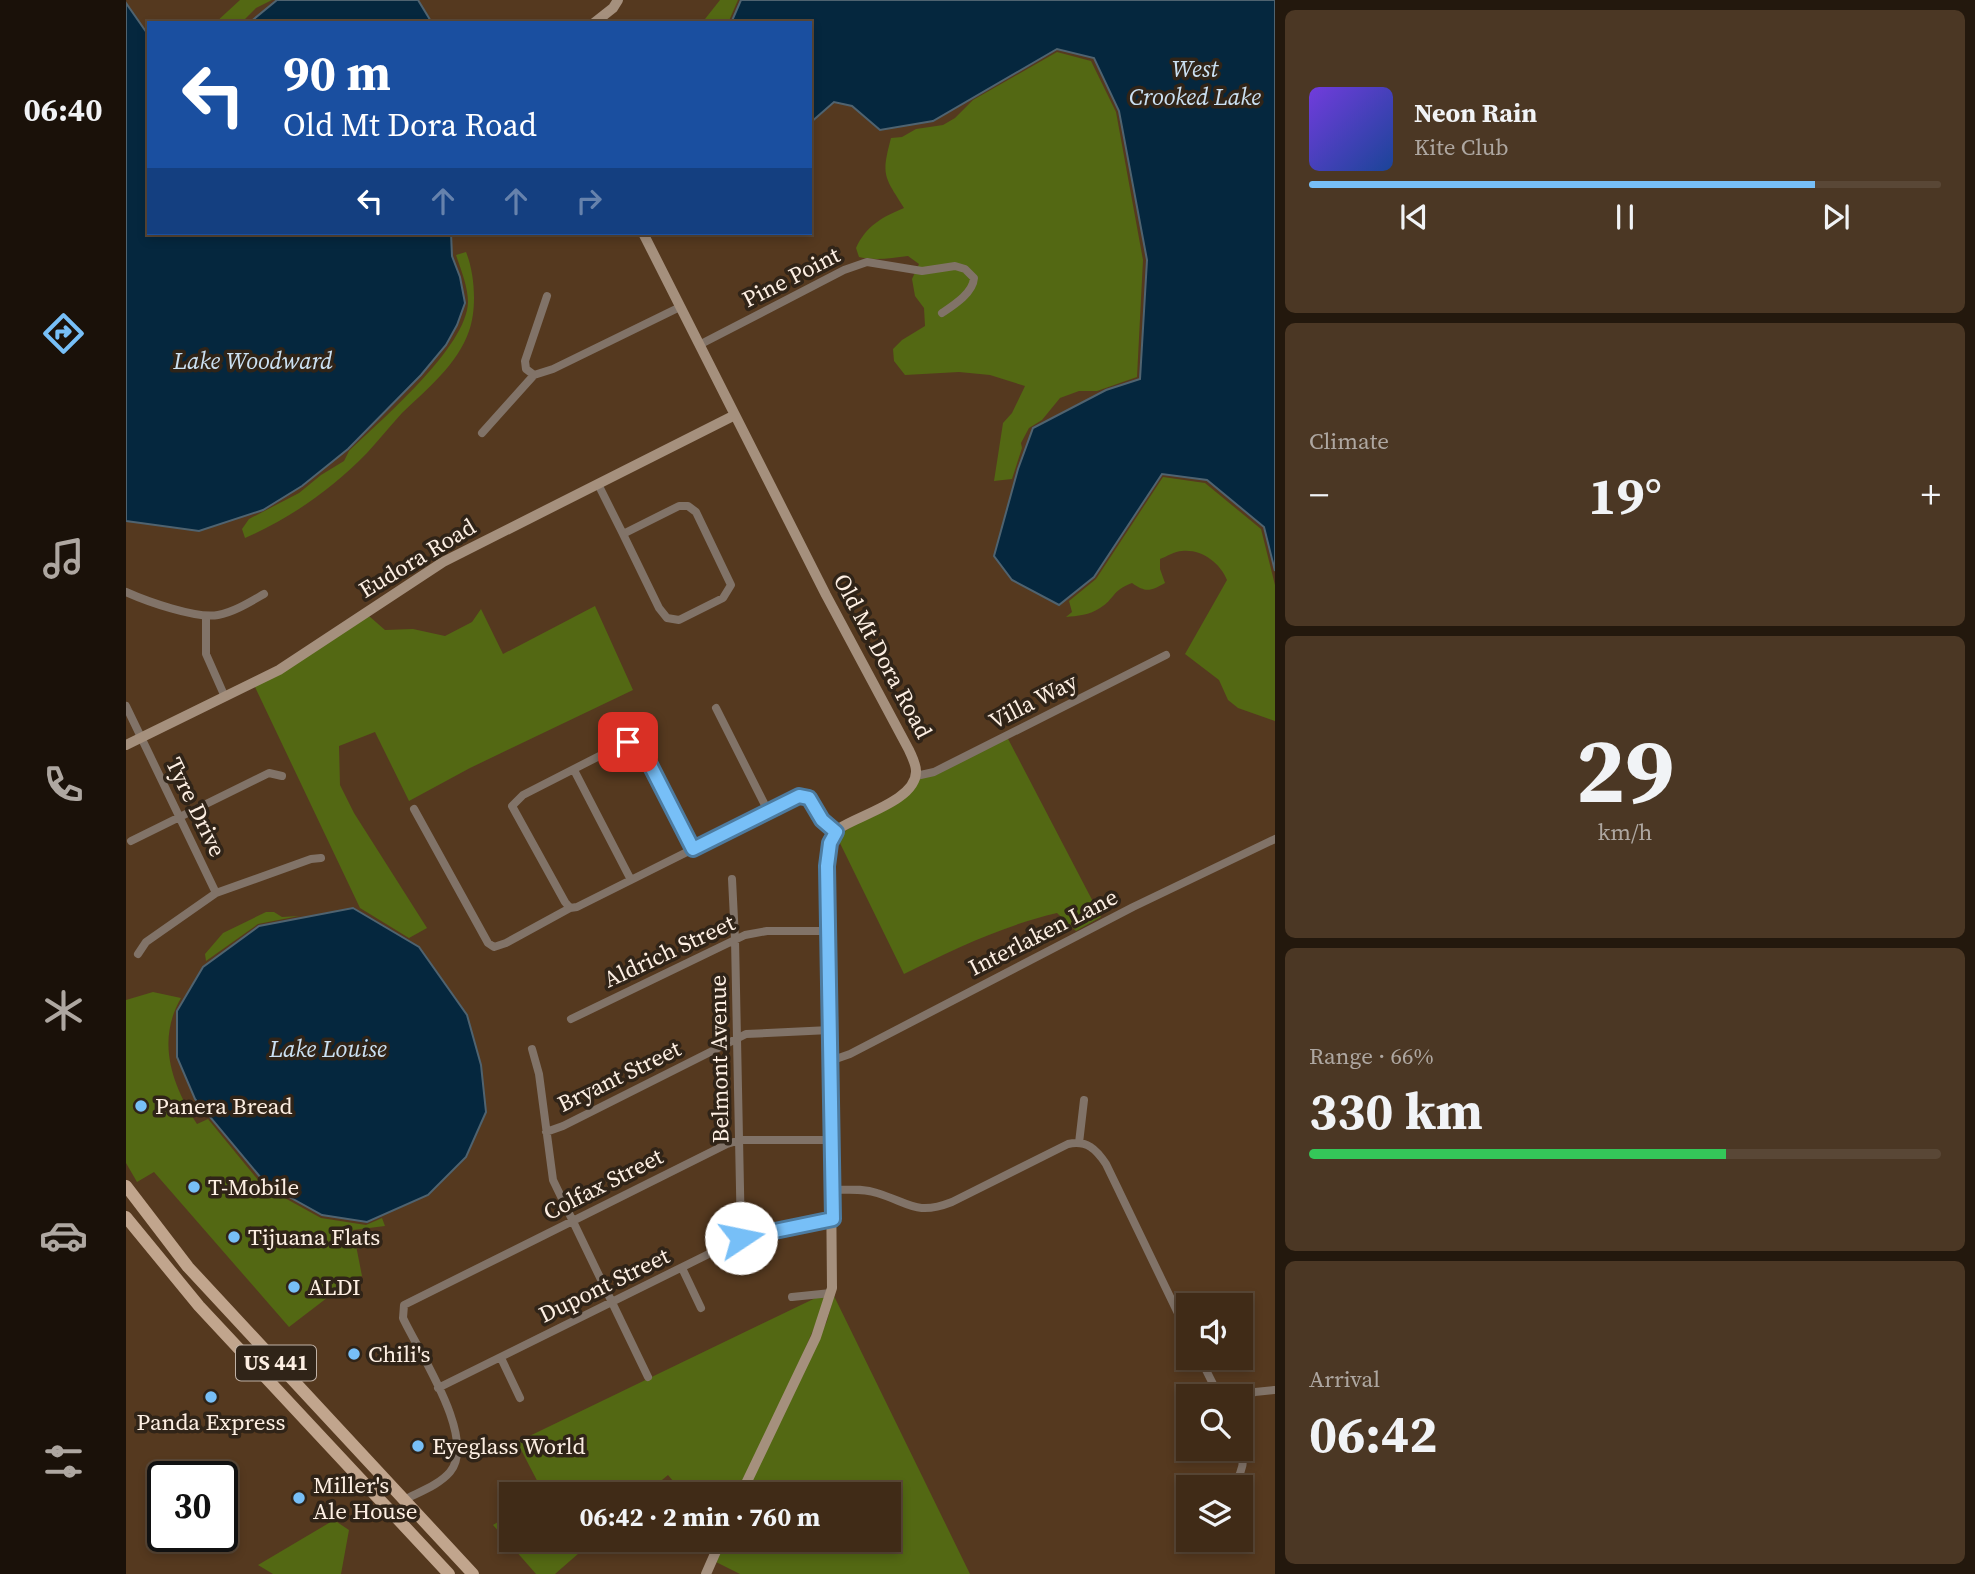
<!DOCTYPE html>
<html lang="en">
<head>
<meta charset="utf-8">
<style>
  body { margin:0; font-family:"Source Serif 4",serif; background:#4b3724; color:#f1f3f6; height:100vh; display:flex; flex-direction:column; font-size:26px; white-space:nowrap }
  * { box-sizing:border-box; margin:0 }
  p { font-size:23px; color:#aea7a1 }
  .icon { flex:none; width:38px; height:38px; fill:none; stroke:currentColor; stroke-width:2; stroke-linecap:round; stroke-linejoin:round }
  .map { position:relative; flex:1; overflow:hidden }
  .drawer { display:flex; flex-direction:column; gap:10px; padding:10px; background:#23180d; width:700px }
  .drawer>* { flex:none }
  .top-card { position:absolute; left:21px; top:21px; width:665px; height:214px; border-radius:0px; box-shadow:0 4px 10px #0003,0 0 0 2px #594736; background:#1a4fa0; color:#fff; overflow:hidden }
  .controls { position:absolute; left:1050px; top:1293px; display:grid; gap:14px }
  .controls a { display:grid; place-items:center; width:77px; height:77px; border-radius:0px; background:#402b17; box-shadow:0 4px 10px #0003,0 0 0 2px #594736; font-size:35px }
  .speed { position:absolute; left:21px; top:1461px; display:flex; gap:14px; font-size:35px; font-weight:700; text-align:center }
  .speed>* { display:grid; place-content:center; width:91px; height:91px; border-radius:50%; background:#402b17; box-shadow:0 4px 10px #0003,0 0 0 2px #594736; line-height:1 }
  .speed .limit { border:4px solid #111; border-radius:10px; background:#fff; color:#111 }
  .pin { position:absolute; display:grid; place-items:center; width:60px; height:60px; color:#fff; margin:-30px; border-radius:14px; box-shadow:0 4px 10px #0006 }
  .me { position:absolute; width:77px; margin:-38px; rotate:79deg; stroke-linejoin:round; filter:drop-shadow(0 0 5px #0008) }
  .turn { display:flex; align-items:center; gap:24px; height:147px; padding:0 21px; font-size:32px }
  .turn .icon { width:91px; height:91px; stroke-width:2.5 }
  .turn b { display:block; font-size:49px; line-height:60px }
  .lanes { display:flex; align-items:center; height:66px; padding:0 21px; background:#0003; justify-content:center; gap:35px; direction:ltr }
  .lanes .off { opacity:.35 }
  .big { font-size:52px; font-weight:700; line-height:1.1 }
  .drawer .tile { flex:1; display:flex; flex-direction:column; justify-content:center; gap:10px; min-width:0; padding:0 24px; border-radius:10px; background:#4b3724 }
  .drawer .dial { align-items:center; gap:0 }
  .dial b { font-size:91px; line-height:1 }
  .song { display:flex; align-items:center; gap:21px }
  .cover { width:84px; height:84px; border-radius:10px; background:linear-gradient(135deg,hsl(260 70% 55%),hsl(220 70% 35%)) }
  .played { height:7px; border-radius:4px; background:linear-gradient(90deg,#77bff7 80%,#594736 80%) }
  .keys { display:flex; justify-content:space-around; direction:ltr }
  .heat { display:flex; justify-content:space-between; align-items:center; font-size:38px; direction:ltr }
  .charge { height:10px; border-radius:5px; background:linear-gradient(90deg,#34c759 66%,#594736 0) }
  .trip { position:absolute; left:373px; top:1482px; width:402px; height:70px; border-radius:0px; background:#402b17; box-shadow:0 4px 10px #0003,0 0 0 2px #594736; font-weight:700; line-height:70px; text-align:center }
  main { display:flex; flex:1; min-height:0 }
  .menu { display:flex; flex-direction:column; width:126px; justify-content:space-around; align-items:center; background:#1a1109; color:#aea7a1 }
  .menu .icon { width:49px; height:49px }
  .menu .current { color:#77bff7 }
  .menu b { font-size:32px; color:#f1f3f6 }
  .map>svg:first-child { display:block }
</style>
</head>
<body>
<main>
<nav class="menu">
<b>06:40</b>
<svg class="icon current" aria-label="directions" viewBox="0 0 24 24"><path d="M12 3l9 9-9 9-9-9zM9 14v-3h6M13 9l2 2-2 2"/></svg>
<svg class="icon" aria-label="music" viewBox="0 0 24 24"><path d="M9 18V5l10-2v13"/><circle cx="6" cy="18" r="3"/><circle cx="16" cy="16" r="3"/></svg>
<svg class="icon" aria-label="phone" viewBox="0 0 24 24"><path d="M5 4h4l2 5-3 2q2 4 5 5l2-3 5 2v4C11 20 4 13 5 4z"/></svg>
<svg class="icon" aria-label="climate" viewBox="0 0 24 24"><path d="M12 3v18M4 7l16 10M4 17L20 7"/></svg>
<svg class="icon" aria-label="car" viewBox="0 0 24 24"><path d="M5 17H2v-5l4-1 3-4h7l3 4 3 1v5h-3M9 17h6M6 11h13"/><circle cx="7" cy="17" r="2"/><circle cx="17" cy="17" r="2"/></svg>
<svg class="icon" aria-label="filters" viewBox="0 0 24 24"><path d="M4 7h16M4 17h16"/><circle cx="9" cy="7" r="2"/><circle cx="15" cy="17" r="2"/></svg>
</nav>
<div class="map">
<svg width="1149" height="1574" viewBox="0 0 1149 1574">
  <rect width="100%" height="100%" fill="#55391f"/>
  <path fill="#536813" d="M 114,0 L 146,0 L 130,8 L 115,23 L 89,23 Z
    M 594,0 L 612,0 L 602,23 L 578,23 L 579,19 Z
    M 931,52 L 965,61 L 990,112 L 1017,260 L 1011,377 L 971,391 L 953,391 L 934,398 L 916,420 L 903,428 L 895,443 L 896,448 L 886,479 L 868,481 L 877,423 L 886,413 L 899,386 L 864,375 L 833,372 L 779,375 L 768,361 L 767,349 L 776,340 L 799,326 L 798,308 L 789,296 L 786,279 L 793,264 L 782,256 C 765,258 750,261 733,257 L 730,248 C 740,226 756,217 778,208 C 758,176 755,176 765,138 L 776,137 L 790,129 L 817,125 L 829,118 L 847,100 Z
    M 340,252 C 349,274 351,309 343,331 C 332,364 300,390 276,413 C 264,426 253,440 241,453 C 206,489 165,518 119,538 L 116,529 L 123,519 L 173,493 L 195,475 L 218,461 L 223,451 C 255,420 341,347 342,302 C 342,287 335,270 330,255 Z
    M 1037,477 L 1079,483 L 1135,529 L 1149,585 L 1149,721 L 1112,708 L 1102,700 L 1093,680 L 1059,654 L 1101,580 C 1094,563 1076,549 1056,551 C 1049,551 1040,557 1034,559 L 1034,569 L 1039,583 C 1025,591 1020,593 1006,583 C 985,591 989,599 974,608 C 964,615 951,616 940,617 L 946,612 L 943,601 L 970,579 Z
    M 469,606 L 507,690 L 344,768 L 283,801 L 249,732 L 213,746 L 214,785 L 228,813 L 301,928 L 283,938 L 234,908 L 129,687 L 243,616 L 259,630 L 287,629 L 319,636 L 346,622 L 355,609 L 377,654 Z
    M 879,733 L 975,917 L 950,931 L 931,913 C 876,926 828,949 778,974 L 711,837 L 793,778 Z
    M 140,912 L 148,912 L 156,917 L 173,916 L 132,924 L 80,961 L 79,954 L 97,933 Z
    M 27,992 L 55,998 C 30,1041 46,1085 71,1124 L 82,1119 L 137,1186 L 195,1218 L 240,1225 L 256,1218 L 259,1226 L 227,1230 L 236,1276 L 227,1278 L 163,1327 L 28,1172 L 11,1182 L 0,1163 L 0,1000 Z
    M 702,1292 L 697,1307 L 669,1372 L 611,1494 L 558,1494 L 542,1475 L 519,1494 L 418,1494 L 391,1442 Z
    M 708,1296 L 844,1574 L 614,1574 L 590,1562 L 599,1540 L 763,1540 L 763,1494 L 619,1494 L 701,1321 Z
    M 385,1514 L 385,1540 L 468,1540 L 429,1574 L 410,1574 L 367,1525 Z
    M 208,1520 L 223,1530 L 215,1574 L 147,1574 L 132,1565 Z"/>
  <path fill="#05273e" stroke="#4f6370" stroke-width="2" d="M 151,0 L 292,0 L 306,23 L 123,23 Z
    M 615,0 L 1149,0 L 1149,571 L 1138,527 L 1081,480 L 1036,474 L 968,577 L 933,605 L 886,580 L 868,556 L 892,469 L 907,428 L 980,390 L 1014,379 L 1021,260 L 993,111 L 968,58 L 931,49 L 807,121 L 754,130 L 726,106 L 708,102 L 684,123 L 684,23 L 605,23 Z
    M 0,3 L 23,36 L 23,233 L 325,233 L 326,256 L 334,277 L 339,303 L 331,325 L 320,345 L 295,375 L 222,449 L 176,486 L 137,510 L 73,531 L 0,521 Z
    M 227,908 L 293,947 L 341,1015 L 355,1065 L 360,1112 L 340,1157 L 302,1195 L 241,1222 L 196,1215 L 140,1184 L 69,1099 L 51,1057 L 51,1011 L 77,967 L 133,926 Z"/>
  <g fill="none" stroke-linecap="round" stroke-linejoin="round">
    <path stroke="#817368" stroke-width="8" d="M 421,296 L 399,361 L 400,369 L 408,375 L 427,369 L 554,307
      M 573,345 L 718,270 L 741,262 L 796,271 L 829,266 L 839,269 L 848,278 C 847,293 828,305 816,313
      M 356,433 L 408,375
      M 472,484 L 497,534
      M 553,506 L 562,506 L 570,512 L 605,585 L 597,598 L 553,620 L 541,618 L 533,608 L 497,534 Z
      M 0,592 C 20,601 70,619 92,615 C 108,612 124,602 138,594
      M 80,616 L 80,654 L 99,697
      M 0,706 L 90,893
      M 590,708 L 642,811
      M 448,770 L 505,880
      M 790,776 L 808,772 L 1040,655
      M 288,809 L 362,943 L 368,947 L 380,943 L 444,908 L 451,907 L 673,796 L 683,798 L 696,820 L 710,832
      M 5,841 L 143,773 L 156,776
      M 606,879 L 609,939 L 615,1238
      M 444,908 L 439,902 L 386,806 L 397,795 L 491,747 L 505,741 L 512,744 L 567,849
      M 12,954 L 20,942 L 90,893 L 185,859 L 195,858
      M 445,1019 L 619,935 L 641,931 L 702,931
      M 406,1049 L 413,1074 L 427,1180 L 522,1377
      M 704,1061 L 724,1054 L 1007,907 L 1149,839
      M 420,1132 L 437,1126 L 620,1034 L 704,1030
      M 953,1143 L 958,1100
      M 706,1190 C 721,1190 737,1188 751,1193 C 784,1203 790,1216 826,1202 L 942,1144 C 961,1140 970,1149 980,1164 L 1062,1334
      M 556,1268 L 575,1308
      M 666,1297 L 705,1293
      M 375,1358 L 394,1398
      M 1074,1358 L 1093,1396
      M 312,1388 L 615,1238 L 707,1219
      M 1115,1399 L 1129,1392 L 1148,1390
      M 1105,1488 C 1117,1474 1120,1460 1115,1443
      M 278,1500 C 293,1492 313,1485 324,1472 C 352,1439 292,1351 277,1318 L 278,1305 L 601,1144 L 614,1140 L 706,1140"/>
    <path stroke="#a5907d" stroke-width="10" d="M 468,23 L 487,8 L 492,0
      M 517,233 L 700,595 L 783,750 C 786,757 790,764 790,771 C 791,800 733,815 714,828 L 706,837 L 702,850 L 706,1288 L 690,1337 L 615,1494
      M 0,745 L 153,670 L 317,562 L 609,415
      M 580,1574 L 595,1540"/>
    <path stroke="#c1a58d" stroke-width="12" d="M 0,1186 L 62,1267 L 347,1574
      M 0,1217 L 73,1306 L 323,1574"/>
  </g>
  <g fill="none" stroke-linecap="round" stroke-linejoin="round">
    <g stroke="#4d7ca1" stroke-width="18">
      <path id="route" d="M 502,742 L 509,742 L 516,749 L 567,849 L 673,796 L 683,798 L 696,820 L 710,832 L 704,843 L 701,866 L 707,1219 L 615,1238"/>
    </g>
    <use href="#route" stroke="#77bff7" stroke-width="12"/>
  </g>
  <g fill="#77bff7" stroke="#302418" stroke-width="2.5">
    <circle cx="15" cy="1106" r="7"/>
    <circle cx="68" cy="1187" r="7"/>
    <circle cx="108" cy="1237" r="7"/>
    <circle cx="168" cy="1287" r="7"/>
    <circle cx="228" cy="1354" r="7"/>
    <circle cx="85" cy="1397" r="7"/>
    <circle cx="292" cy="1446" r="7"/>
    <circle cx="173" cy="1498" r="7"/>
  </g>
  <g text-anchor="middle" stroke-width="7" stroke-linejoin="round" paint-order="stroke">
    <rect fill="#302418" stroke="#c0b2a6" stroke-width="2" x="110" y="1345.5" width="80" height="35" rx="5"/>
    <g font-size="21" font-weight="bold" fill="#fdefe3">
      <text x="150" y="1370">US 441</text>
    </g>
    <g font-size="23" fill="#fdefe3" stroke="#302418">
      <text transform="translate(665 277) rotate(-27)" y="8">Pine Point</text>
      <text transform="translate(291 558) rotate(-31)" y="8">Eudora Road</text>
      <text transform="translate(757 656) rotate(62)" y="8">Old Mt Dora Road</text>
      <text transform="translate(907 701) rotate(-27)" y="8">Villa Way</text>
      <text transform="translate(70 807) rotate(64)" y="8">Tyre Drive</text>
      <text transform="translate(917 932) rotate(-27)" y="8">Interlaken Lane</text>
      <text transform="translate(543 951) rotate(-25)" y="8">Aldrich Street</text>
      <text transform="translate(593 1059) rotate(-91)" y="8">Belmont Avenue</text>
      <text transform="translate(493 1076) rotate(-26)" y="8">Bryant Street</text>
      <text transform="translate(477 1184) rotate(-27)" y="8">Colfax Street</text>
      <text transform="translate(478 1285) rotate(-26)" y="8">Dupont Street</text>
    </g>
    <g font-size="23" fill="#fdefe3" stroke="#302418" text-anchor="start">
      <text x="29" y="1114">Panera Bread</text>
      <text x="82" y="1195">T-Mobile</text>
      <text x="122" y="1245">Tijuana Flats</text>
      <text x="182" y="1295">ALDI</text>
      <text x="242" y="1362">Chili's</text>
      <text x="85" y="1430" text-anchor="middle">Panda Express</text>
      <text x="306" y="1454">Eyeglass World</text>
      <text x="187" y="1493">Miller's<tspan x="187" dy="26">Ale House</tspan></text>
    </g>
    <g font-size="24" font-style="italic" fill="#cbe1f3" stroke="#302418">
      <text x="1069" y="77">West<tspan x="1069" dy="28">Crooked Lake</tspan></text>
      <text x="127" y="369">Lake Woodward</text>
      <text x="202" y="1057">Lake Louise</text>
    </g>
  </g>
</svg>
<div class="controls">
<a><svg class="icon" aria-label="sound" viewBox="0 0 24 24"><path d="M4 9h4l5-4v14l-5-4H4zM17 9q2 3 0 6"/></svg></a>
<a><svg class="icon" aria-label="search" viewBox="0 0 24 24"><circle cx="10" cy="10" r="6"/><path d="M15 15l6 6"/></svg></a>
<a><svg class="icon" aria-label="layers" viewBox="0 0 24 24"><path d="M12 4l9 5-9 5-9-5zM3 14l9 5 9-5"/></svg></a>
</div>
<div class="speed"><div class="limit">30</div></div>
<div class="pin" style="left:502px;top:742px;background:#d93025"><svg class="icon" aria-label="arrive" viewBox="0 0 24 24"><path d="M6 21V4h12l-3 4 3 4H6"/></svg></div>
<svg class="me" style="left:615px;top:1238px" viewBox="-20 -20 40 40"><circle r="19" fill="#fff"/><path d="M0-13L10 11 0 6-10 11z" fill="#77bff7"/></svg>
<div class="trip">06:42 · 2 min · 760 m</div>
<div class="top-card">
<div class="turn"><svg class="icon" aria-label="left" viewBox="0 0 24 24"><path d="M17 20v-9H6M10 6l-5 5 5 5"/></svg><div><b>90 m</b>Old Mt Dora Road</div></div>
<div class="lanes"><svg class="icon" aria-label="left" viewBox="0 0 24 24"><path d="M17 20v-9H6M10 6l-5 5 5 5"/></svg><svg class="icon off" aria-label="ahead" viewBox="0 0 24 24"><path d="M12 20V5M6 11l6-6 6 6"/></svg><svg class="icon off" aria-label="ahead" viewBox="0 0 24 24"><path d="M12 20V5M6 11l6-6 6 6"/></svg><svg class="icon off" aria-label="right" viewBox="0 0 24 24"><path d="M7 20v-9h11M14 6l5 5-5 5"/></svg></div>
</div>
</div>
<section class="drawer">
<div class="tile">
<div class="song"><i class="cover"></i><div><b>Neon Rain</b><p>Kite Club</p></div></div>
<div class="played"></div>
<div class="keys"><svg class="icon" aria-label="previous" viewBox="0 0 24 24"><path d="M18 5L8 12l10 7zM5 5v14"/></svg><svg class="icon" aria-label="pause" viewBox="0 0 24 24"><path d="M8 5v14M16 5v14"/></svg><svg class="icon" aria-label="next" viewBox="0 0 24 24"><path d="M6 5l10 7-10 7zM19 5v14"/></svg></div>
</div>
<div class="tile"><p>Climate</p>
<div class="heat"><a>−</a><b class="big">19°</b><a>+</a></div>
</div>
<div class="tile dial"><b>29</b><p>km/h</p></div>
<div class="tile"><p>Range · 66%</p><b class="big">330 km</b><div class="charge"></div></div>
<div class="tile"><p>Arrival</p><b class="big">06:42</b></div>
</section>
</main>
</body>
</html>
